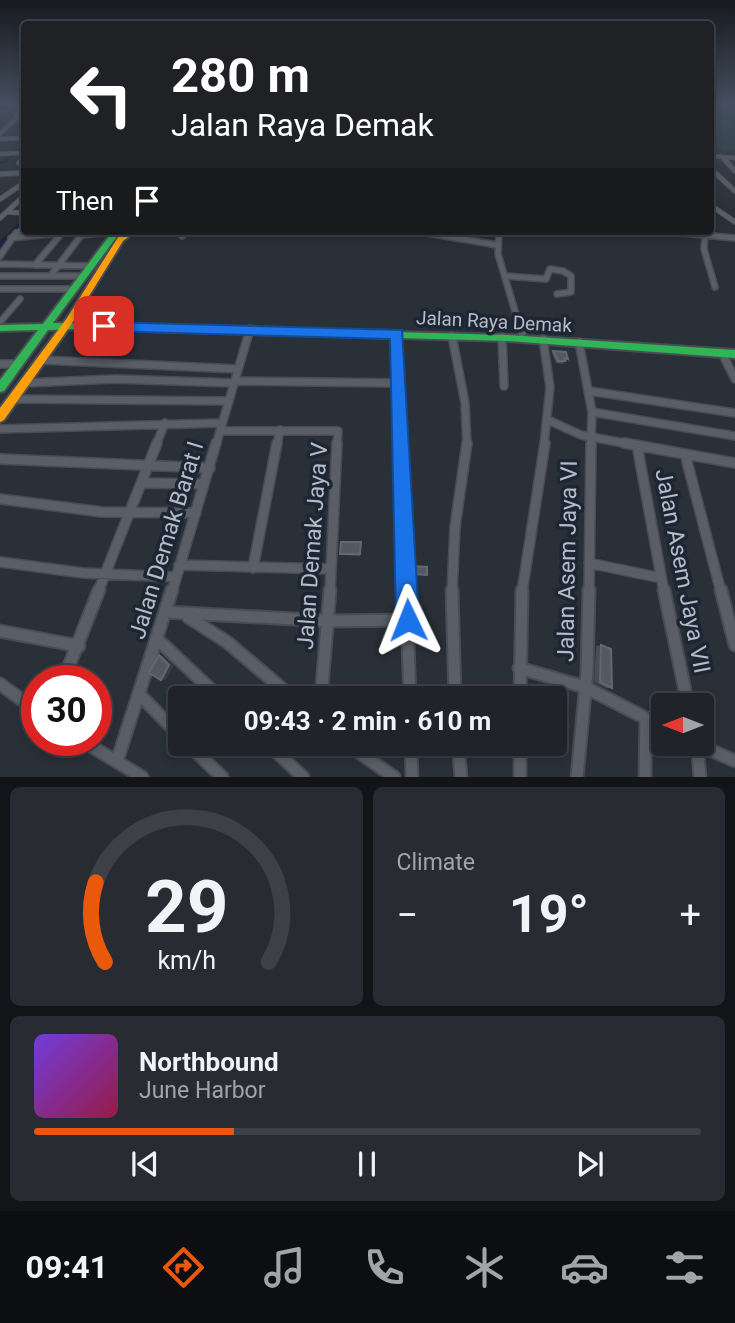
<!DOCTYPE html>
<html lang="en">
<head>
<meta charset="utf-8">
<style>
  body { margin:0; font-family:Roboto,sans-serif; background:#282c32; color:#f1f3f6; height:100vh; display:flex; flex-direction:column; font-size:26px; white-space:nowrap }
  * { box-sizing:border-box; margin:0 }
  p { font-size:23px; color:#a2a4a8 }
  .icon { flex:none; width:38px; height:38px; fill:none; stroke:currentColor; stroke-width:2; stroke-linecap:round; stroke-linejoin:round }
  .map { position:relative; height:777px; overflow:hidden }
  .panel { display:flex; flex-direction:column; gap:10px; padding:10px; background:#121417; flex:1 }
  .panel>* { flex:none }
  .hud { position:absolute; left:21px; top:21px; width:693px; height:214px; border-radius:7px; box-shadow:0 4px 10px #0003,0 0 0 2px #3d4147; background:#202124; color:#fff; overflow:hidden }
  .needle { width:46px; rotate:270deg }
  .tools { position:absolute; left:651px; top:693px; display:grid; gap:14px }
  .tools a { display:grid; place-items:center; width:63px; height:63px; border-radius:7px; background:#20242a; box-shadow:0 4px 10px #0003,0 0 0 2px #3d4147; font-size:35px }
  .speed { position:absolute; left:21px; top:665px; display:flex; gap:14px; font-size:35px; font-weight:700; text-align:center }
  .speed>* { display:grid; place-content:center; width:91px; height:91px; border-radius:50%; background:#20242a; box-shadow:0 4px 10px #0003,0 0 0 2px #3d4147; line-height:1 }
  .speed .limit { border:10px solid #d22; background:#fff; color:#111 }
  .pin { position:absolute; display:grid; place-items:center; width:60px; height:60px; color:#fff; margin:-30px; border-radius:14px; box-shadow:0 4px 10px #0006 }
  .me { position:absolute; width:77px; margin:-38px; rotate:358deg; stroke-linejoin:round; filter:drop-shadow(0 0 5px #0008) }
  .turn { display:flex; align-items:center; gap:24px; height:147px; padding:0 35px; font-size:32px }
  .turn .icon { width:91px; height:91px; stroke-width:2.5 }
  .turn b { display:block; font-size:49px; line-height:60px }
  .then { display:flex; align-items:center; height:66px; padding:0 35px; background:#0003; gap:14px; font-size:26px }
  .big { font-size:52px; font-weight:700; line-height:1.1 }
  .panel .card { flex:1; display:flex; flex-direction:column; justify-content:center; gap:10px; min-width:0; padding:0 24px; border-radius:10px; background:#282c32 }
  .panel .dial { align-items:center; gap:0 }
  .dial svg { height:182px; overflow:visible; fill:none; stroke:#3d4147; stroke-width:7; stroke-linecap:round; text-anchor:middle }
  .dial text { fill:#f1f3f6; stroke:none }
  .song { display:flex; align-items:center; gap:21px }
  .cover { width:84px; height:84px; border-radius:10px; background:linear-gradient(135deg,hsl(260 70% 55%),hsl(340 70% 35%)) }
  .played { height:7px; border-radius:4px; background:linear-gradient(90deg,#ea580c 30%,#3d4147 30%) }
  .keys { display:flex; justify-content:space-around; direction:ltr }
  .heat { display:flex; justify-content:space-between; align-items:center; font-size:38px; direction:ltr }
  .panel .tiles { flex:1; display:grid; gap:10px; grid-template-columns:1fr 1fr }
  .card:last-child { grid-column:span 2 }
  .trip { position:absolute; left:168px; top:686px; width:399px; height:70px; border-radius:7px; background:#20242a; box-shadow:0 4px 10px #0003,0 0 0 2px #3d4147; font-weight:700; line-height:70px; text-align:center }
  .tabs { display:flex; height:112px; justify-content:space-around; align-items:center; background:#0d0e11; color:#a2a4a8 }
  .tabs .icon { width:49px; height:49px }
  .tabs .on { color:#ea580c }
  .tabs b { font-size:32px; color:#f1f3f6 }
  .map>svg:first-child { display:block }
</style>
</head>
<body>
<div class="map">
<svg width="735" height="777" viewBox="0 0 735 777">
  <rect width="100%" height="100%" fill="#2a3038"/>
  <path fill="#273a3e" d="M 710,103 L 735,128 L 735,151 L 711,149 Z"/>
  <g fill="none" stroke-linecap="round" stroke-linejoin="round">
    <path stroke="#19273c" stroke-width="2" d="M 0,103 L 4,103
      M 17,152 L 24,145
      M 0,162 L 5,162 L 13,155"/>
    <path fill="#19273c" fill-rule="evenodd" d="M 21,221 L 24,221 L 24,227 L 0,249 L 0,241 Z"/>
    <g stroke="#484c55" stroke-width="5">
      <path id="street-far5" d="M 0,105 L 18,103
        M 0,134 L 16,118 L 18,111
        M 0,139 L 24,138
        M 0,154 L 24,153
        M 710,156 L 735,158
        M 721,156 L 726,162
        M 20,162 L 24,158"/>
    </g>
    <g stroke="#484c55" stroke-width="6">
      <path id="street-far4" d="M 725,160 L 735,171
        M 19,163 L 22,160
        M 710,168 L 735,191
        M 0,174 L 24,173
        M 0,199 L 24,183
        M 710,205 L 735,222
        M 8,212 L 24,213
        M 0,218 L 24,196
        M 412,231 L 437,235
        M 654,231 L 702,235
        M 14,235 L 24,227
        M 47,235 L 61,234 L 63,231
        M 82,235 L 117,232
        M 82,235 L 85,231
        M 183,235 L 186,231
        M 499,235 L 499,231"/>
    </g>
    <g stroke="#484c55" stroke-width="8">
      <path id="street-far3" d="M 427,233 L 497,245
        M 499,233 L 498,254 L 520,328
        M 682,233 L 735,238
        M 82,235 L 101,233
        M 705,235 L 704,249 L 715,287
        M 182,236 L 184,233
        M 11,238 L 61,233
        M 0,256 L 16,233
        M 0,264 L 91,266
        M 35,265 L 61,234
        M 51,275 L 83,233
        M 0,276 L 84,276
        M 506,276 L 546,279 L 550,269 L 563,271 L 571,276 L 571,292 L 557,294
        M 0,289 L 75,289
        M 1,321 L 20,299"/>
    </g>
    <g stroke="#484c55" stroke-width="10">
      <path id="street-far2" d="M 520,326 L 522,333
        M 397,334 L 401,445
        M 452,336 L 465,403 L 467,445
        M 502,337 L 504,386
        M 543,339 L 550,387 L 544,445
        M 579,342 L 592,412 L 591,445
        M 722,353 L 735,379
        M 41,360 L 238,369
        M 0,364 L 18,364
        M 235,381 L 398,383
        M 25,383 L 115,379 L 234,383
        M 589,391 L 735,413
        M 12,399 L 229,401
        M 592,412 L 735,436
        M 548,420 L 581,435 L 634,445
        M 0,429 L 222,423
        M 220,431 L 338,431 L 337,445
        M 156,445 L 165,423
        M 216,445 L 250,329
        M 277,445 L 280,430"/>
    </g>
    <g stroke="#484c55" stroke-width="12">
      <path id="street-far1" d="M 401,443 L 406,592
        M 624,443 L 735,463
        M 637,445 L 664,592
        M 685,454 L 721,592
        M 0,459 L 210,468
        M 142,483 L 204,484
        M 0,499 L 102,512 L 196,513
        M 0,562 L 83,573 L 176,577
        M 589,563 L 661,578
        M 179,565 L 331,569
        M 253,568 L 277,443
        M 98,592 L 157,443
        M 172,592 L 216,443
        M 330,592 L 337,443
        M 452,592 L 455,527 L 467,443
        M 522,592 L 545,443
        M 589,592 L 591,443"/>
    </g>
    <g stroke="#484c55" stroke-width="15">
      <path id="street" d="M 406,590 L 410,698
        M 452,590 L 455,698
        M 664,590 L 688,705
        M 721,590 L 735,645
        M 166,612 L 329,621 L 408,620
        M 188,617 L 227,642 L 293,698
        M 0,631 L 79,646
        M 156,638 L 220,698
        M 519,668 L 585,687 L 663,727
        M 63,681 L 99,590
        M 0,684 L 37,711
        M 139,694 L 180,736
        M 321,698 L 330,590
        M 520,698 L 522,590
        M 81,740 L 142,777
        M 188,744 L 222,777
        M 268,744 L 303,777
        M 347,744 L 394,777
        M 411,744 L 412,777
        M 458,744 L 461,777
        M 520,744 L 520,777
        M 697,744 L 735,761
        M 697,744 L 700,777
        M 117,761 L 172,590
        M 577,777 L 587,672 L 589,590
        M 645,777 L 646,718"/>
    </g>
    <g stroke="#484c55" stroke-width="4">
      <path id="fast" d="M 113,231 L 121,231 L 53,323 L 508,335 L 735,350 L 735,358 L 508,341 L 79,329 L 48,330 L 4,391 L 0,392 L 0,380 L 38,330 L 0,331 L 0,325 L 43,324 Z"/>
    </g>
    <g stroke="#484c55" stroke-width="4">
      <path id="slow" d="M 122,231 L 136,231 L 123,241 L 73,322 L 4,420 L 0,422 L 0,408 L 67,318 Z"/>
    </g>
    <use href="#street-far5" stroke="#5a5e66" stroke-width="3.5"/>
    <use href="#street-far4" stroke="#5a5e66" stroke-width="4.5"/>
    <use href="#street-far3" stroke="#5a5e66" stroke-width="5"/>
    <use href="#street-far2" stroke="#5a5e66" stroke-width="7"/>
    <use href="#street-far1" stroke="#5a5e66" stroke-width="9"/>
    <use href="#street" stroke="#5a5e66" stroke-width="11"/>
    <use href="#fast" fill="#30b455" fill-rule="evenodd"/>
    <use href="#slow" fill="#ff9f0a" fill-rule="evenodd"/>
    <path stroke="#595d64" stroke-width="2" stroke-dasharray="3.5 3.5" stroke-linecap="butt" d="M 0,112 L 24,108
      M 710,204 L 735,221"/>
  </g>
  <path fill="#474c55" d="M 553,351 L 568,359 L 567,361 L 565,361 L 563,364 L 556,363 L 552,353 Z
    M 341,542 L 361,542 L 360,556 L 341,555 Z
    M 601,645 L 612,688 L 606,688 L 594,682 L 596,646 Z"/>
  <path fill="#373c44" d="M 159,655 L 163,656 L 174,666 L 166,680 L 161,680 Z"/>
  <path fill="#535861" stroke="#626872" stroke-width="2" d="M 553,351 L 566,352 L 568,359 L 564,358 L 565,361 L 558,361 Z
    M 341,542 L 361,542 L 360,554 L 340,554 Z
    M 413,566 L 427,567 L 427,575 L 413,574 Z
    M 601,645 L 611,649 L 612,688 L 600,682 Z
    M 159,655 L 169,665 L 161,680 L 149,673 Z"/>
  <linearGradient id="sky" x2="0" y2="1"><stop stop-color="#171a1f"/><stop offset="0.49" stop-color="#444e5e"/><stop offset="1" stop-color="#444e5e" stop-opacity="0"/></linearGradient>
  <rect width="735" height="211" fill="url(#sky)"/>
  <path fill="#1a73e8" stroke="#114b97" stroke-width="2" d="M 104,322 L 402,330 L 419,620 L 416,628 L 408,631 L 399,628 L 396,620 L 390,339 L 104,331 L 97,326 Z"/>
  <g text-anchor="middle" stroke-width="7" stroke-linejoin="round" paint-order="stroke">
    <g font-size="19" fill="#b4bcc9" stroke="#1d2633">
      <text transform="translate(494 321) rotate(3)" y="7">Jalan Raya Demak</text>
    </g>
    <g font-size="23" fill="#b4bcc9" stroke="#1d2633">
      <text transform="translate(166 540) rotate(-73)" y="8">Jalan Demak Barat I</text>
      <text transform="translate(312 546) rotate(-86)" y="8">Jalan Demak Jaya V</text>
      <text transform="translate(567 561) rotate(-89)" y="8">Jalan Asem Jaya VI</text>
      <text transform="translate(683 571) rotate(79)" y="8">Jalan Asem Jaya VII</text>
    </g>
  </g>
</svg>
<div class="tools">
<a><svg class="needle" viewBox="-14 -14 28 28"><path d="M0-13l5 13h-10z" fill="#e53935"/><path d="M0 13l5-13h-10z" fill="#a2a4a8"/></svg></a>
</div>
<div class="speed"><div class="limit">30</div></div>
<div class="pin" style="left:104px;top:326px;background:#d93025"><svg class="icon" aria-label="arrive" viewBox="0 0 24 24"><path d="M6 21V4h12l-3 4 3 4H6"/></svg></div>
<svg class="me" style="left:408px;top:620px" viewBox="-20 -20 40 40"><path d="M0-17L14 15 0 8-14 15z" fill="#1a73e8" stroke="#fff" stroke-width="4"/></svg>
<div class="trip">09:43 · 2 min · 610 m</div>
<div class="hud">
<div class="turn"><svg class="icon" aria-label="left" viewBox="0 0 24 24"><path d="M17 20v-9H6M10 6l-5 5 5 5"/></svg><div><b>280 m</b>Jalan Raya Demak</div></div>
<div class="then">Then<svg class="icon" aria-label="arrive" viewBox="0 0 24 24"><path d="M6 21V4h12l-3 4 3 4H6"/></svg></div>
</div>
</div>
<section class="panel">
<div class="tiles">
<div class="card dial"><svg viewBox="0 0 100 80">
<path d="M14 69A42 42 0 1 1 86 69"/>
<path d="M14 69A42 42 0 0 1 10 34" stroke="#ea580c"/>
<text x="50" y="56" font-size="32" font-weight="700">29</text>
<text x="50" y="72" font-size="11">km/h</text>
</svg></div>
<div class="card"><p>Climate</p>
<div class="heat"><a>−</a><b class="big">19°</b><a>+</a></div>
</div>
<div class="card">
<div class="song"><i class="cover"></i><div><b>Northbound</b><p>June Harbor</p></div></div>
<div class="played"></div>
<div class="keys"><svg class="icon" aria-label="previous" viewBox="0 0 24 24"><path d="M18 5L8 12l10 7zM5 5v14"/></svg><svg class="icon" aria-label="pause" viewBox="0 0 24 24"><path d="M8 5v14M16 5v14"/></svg><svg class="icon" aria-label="next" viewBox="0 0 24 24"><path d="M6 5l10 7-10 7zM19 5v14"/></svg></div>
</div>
</div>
</section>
<nav class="tabs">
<b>09:41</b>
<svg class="icon on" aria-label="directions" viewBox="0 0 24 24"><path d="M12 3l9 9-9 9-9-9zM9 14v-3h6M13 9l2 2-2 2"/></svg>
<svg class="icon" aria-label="music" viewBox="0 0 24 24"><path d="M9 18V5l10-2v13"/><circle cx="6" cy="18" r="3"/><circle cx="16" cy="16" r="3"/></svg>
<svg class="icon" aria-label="phone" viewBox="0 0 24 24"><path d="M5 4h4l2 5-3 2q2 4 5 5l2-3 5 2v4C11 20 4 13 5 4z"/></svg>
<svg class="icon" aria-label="climate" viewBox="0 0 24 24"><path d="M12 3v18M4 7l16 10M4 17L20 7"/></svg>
<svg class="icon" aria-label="car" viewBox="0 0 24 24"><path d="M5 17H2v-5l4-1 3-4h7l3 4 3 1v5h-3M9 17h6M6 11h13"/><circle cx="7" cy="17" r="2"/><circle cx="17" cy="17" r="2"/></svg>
<svg class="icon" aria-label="filters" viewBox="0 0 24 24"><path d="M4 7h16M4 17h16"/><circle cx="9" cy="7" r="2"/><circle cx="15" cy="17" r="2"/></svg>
</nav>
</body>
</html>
